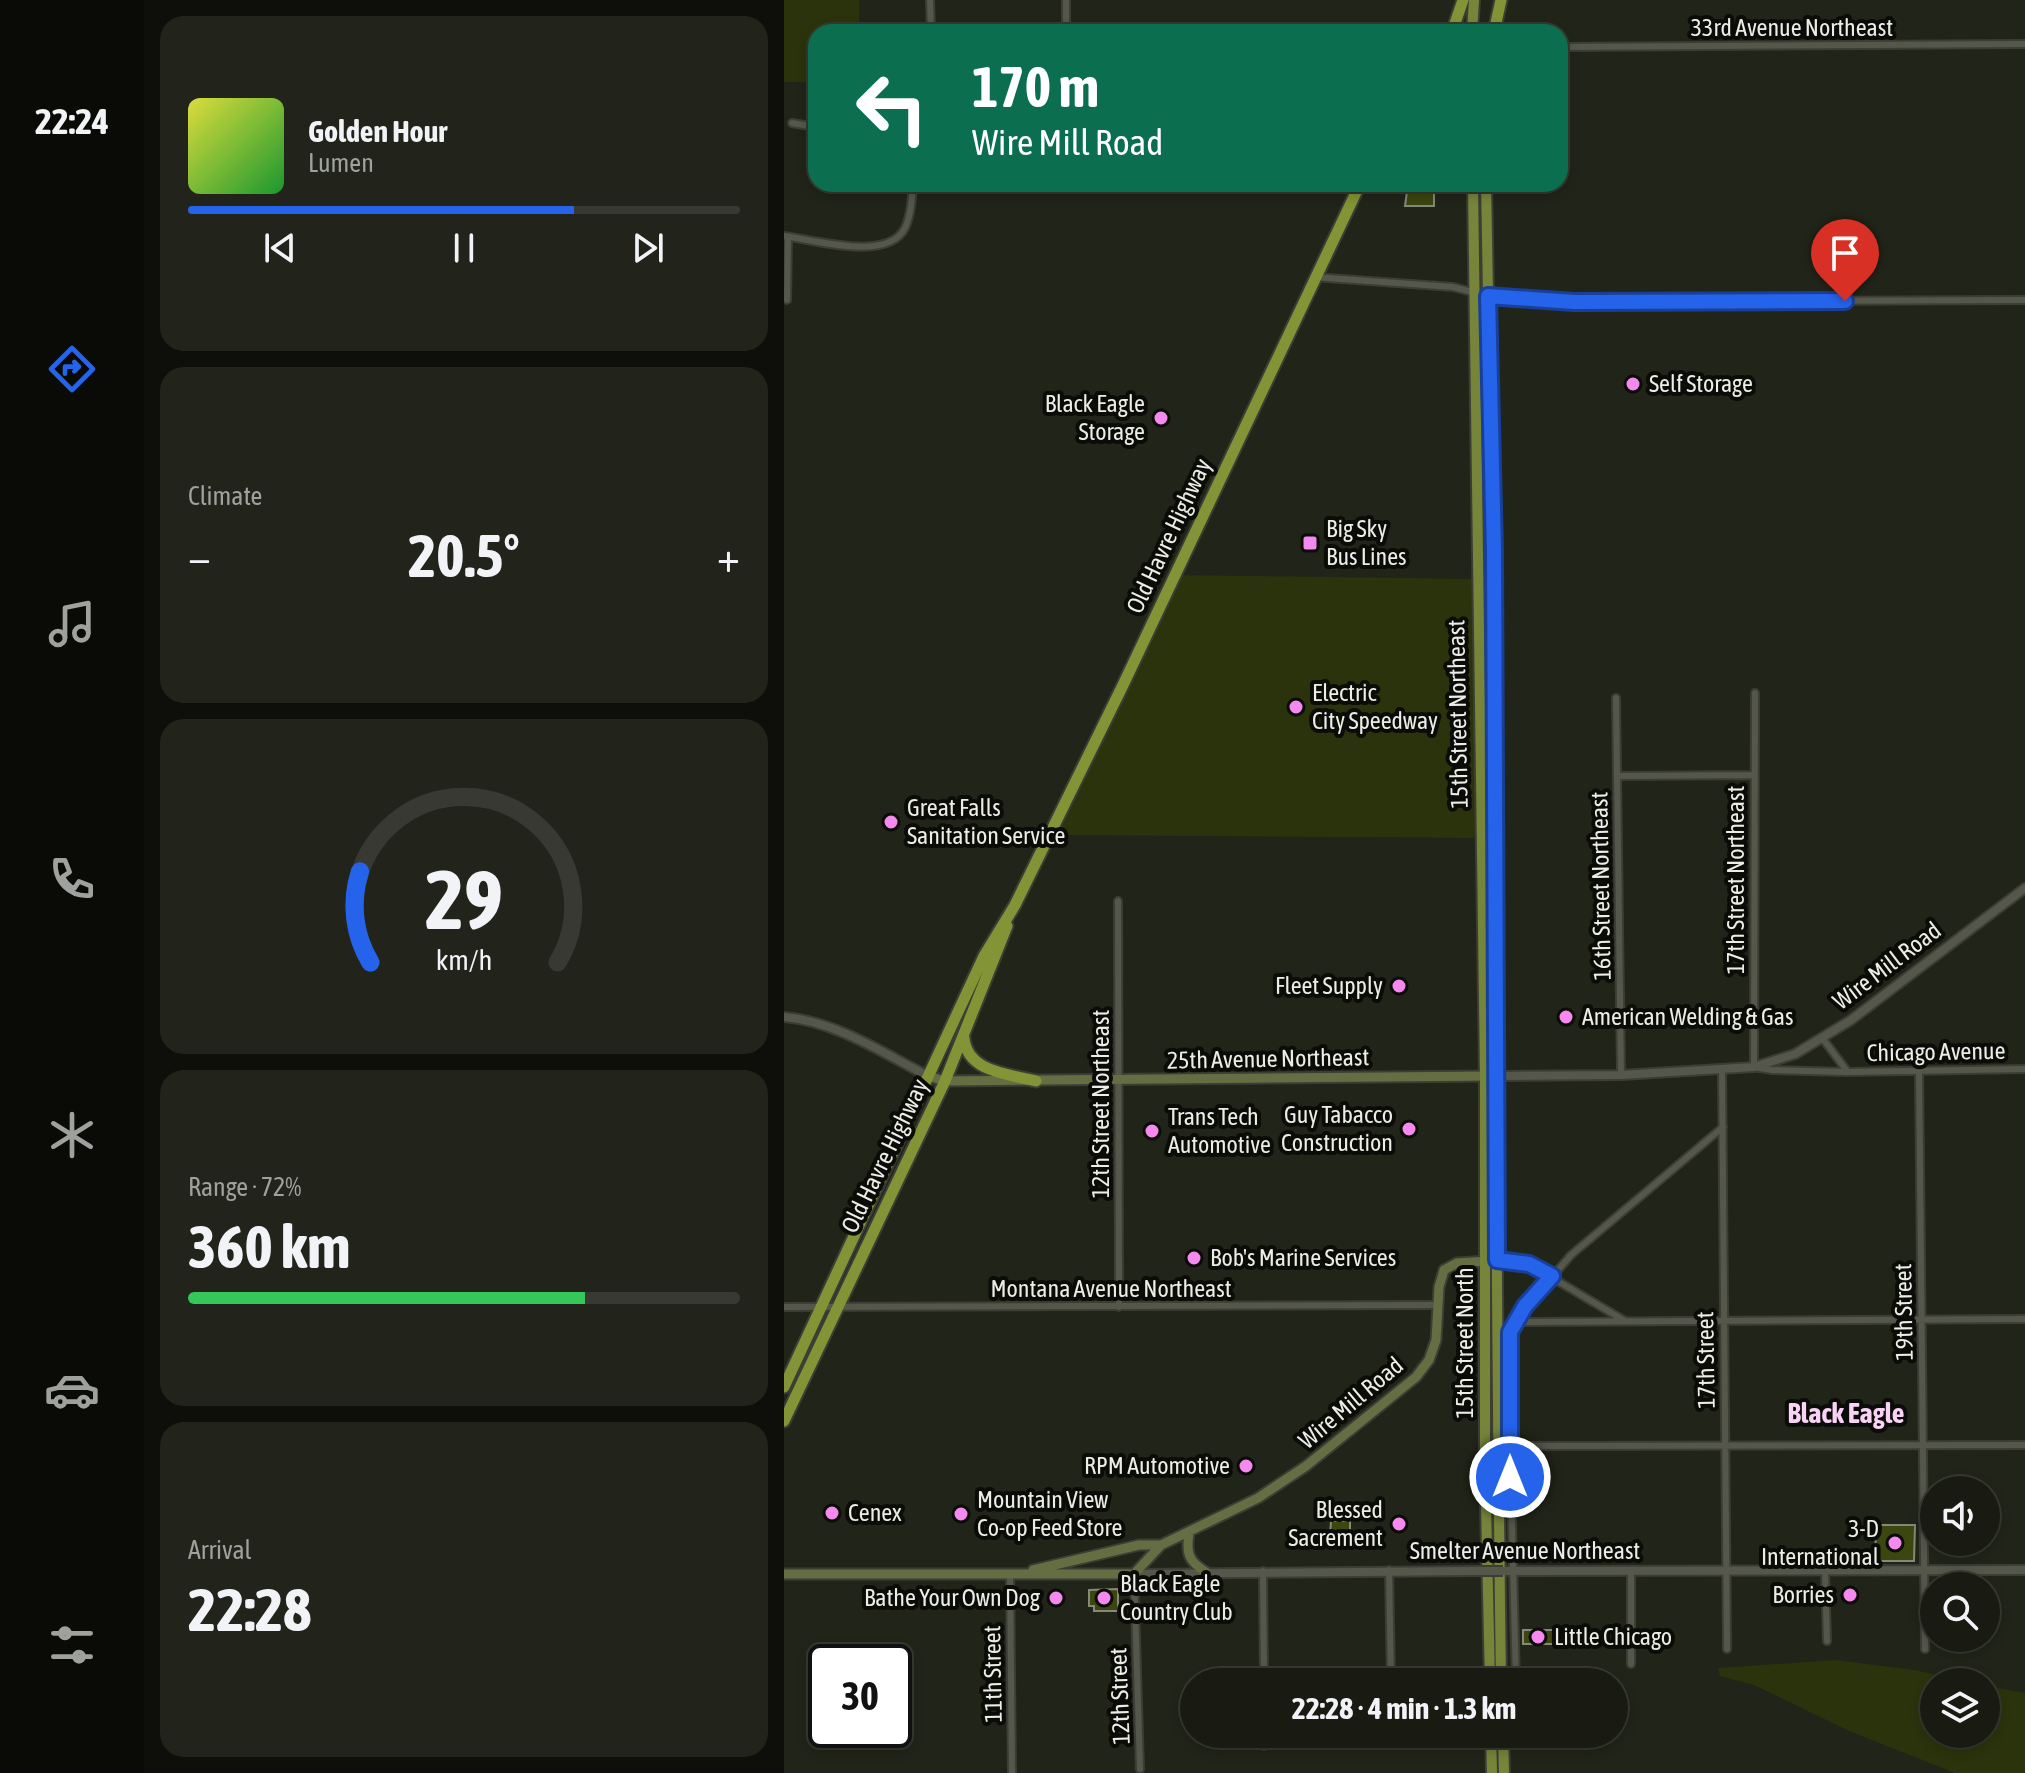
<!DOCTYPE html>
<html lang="en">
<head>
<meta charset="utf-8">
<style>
  body { margin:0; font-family:"Asap Condensed",sans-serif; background:#22241b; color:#f1f3f6; height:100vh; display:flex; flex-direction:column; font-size:30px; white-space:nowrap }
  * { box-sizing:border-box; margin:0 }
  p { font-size:26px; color:#9fa19f }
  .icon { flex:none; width:44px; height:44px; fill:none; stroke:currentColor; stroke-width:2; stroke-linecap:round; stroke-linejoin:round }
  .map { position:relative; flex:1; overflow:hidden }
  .side { display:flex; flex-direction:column; gap:16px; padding:16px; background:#0e0f0a; width:640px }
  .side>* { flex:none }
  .banner { position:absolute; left:24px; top:24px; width:760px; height:168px; border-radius:24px; box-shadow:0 4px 12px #0003,0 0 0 2px #373932; background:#0b6e4f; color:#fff; overflow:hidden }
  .fabs { position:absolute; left:1136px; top:1476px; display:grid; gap:16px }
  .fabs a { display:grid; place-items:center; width:80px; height:80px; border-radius:50%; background:#191b12; box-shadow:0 4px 12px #0003,0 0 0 2px #373932; font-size:40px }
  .speed { position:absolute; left:24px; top:1644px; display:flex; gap:16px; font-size:40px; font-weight:700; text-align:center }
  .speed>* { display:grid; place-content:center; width:104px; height:104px; border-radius:50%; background:#191b12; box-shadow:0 4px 12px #0003,0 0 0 2px #373932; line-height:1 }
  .speed .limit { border:4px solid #111; border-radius:12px; background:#fff; color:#111 }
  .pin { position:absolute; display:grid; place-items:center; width:68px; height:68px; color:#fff; margin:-82px -34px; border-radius:50% 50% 50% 0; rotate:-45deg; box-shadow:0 0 8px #0007 }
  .pin .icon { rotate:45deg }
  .me { position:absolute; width:88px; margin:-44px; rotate:0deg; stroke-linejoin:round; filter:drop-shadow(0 0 6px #0008) }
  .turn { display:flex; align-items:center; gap:28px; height:168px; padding:0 32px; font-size:36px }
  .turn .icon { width:104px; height:104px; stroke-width:2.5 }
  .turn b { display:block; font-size:56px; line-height:68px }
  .big { font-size:60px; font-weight:700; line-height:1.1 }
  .side .widget { flex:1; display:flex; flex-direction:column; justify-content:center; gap:12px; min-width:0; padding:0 28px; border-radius:24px; background:#22241b }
  .side .dial { align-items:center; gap:0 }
  .dial svg { height:208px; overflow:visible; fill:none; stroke:#373932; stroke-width:7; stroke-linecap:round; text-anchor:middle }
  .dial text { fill:#f1f3f6; stroke:none }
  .song { display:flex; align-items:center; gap:24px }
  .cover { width:96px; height:96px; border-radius:12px; background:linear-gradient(135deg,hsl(60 70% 55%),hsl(130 70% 35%)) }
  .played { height:8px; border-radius:4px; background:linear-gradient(90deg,#2563eb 70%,#373932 70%) }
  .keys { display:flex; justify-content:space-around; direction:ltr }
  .heat { display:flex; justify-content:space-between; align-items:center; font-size:44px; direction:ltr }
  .charge { height:12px; border-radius:6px; background:linear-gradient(90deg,#34c759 72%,#373932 0) }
  .trip { position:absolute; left:396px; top:1668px; width:448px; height:80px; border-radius:40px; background:#191b12; box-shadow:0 4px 12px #0003,0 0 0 2px #373932; font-weight:700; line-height:80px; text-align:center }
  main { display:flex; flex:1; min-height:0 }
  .dock { display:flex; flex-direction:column; width:144px; justify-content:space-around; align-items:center; background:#0a0b07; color:#9fa19f }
  .dock .icon { width:56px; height:56px }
  .dock .active { color:#2563eb }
  .dock b { font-size:36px; color:#f1f3f6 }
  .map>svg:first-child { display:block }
</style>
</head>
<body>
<main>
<nav class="dock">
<b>22:24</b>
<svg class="icon active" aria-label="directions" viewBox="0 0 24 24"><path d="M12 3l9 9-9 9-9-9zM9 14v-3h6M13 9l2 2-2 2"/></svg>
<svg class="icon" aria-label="music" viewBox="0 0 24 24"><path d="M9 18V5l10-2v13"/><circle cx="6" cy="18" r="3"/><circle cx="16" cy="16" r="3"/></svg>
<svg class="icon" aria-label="phone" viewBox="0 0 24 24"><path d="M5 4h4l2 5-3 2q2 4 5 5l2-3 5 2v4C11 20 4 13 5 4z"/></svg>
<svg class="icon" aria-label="climate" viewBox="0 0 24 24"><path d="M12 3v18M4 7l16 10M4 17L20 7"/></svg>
<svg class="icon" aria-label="car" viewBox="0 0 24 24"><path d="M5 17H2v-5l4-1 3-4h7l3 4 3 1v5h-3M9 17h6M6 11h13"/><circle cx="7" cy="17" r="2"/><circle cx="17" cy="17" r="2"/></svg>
<svg class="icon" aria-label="filters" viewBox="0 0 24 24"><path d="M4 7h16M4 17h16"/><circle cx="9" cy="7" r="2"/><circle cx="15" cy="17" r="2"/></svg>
</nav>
<section class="side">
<div class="widget">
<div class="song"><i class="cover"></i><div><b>Golden Hour</b><p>Lumen</p></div></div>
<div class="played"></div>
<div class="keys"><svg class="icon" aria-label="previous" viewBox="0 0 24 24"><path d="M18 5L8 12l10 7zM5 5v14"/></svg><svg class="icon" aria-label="pause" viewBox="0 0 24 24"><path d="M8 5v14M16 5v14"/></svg><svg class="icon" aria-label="next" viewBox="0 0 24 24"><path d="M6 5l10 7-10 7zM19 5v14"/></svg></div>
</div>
<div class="widget"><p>Climate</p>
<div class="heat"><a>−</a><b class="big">20.5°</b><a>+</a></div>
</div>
<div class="widget dial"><svg viewBox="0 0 100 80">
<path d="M14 69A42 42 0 1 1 86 69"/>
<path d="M14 69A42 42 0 0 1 10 34" stroke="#2563eb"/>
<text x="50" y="56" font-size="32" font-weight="700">29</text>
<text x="50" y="72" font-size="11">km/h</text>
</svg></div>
<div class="widget"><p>Range · 72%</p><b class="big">360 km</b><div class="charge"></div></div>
<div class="widget"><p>Arrival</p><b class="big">22:28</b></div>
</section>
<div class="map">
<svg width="1241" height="1773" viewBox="0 0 1241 1773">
  <rect width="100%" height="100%" fill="#212418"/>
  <path fill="#2b330c" d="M 0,0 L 75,0 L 75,32 L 32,32 L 32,82 L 0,82 Z
    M 391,575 L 694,579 L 698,838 L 265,835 Z
    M 1051,1660 L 1130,1670 L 1185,1682 L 1150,1682 L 1150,1734 L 1202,1734 L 1202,1686 L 1241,1693 L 1241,1773 L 1171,1773 L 1065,1731 L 970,1685 L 936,1676 L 934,1668 Z"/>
  <path fill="#3c460f" stroke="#85897b" stroke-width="2" d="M 624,184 L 639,184 L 639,192 L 650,192 L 650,206 L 621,206 Z
    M 547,1521 L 566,1521 L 566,1548 L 545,1548 Z
    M 1092,1525 L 1131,1525 L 1130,1561 L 1091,1561 Z
    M 334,1589 L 334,1611 L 310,1611 L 310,1606 L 305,1606 L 305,1590 Z
    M 739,1630 L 770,1630 L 770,1644 L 739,1644 Z"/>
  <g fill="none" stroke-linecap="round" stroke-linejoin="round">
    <g stroke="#3c3e36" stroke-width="10">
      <path id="minor" d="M 146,0 L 147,32
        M 282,0 L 282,32
        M 776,47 L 1241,44
        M 8,123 L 32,127
        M 129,189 L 286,184
        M 0,236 C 31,240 104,262 121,228 C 127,215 128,199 129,184
        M 530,277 L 669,287 L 704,296 L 790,302 L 1241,300
        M 3,300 L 4,237
        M 971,693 L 970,1067 L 988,1070 L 1063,1072 L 1241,1069
        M 832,698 L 837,1075
        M 833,776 L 970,775
        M 334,901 L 335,1307
        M 1039,1039 L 1063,1071
        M 938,1071 L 943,1649
        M 1135,1071 L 1141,1649
        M 713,1260 L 745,1264 L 841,1321
        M 0,1307 L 655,1305
        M 729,1322 L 1241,1319
        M 726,1446 L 1241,1445
        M 605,1570 L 607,1682
        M 479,1571 L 480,1682
        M 847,1571 L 847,1664
        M 1041,1571 L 1043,1641
        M 226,1574 L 228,1773
        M 350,1574 L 356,1769
        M 732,1682 L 726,1446 L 725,1345 L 729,1322 L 787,1255 L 939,1127
        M 480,1734 L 480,1746"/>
    </g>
    <g stroke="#3c3e36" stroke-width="12">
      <path id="tertiary" d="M 0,1017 C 51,1021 99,1053 144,1076
        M 712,1076 L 837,1075 L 970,1067 L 1011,1054 L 1067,1020 L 1241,888
        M 719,1571 L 1241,1570
        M 350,1574 L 691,1571"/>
    </g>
    <g stroke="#3c3e36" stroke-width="13">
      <path id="secondary" d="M 144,1076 L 161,1081 L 708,1076
        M 405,1533 C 402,1553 404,1561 422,1572
        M 249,1570 L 355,1545 L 377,1545
        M 0,1574 L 350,1574 L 377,1545 L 474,1498 L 522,1466 L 632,1377 L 645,1360 L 652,1340 L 655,1287 L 660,1270 L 673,1263 L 705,1261"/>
    </g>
    <g stroke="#3c3e36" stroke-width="14">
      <path id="primary" d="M 688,32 L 690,0
        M 689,184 L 701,1076 L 701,1461 L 706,1682
        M 702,184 C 712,683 710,1183 717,1682
        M 707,1734 L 708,1773
        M 719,1734 L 720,1773"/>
    </g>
    <g stroke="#3c3e36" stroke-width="15">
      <path id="trunk" d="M 668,32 L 679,0
        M 710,32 L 717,0
        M 180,1038 C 183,1072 224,1074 252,1081
        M 0,1387 L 200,956 L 231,905 L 340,683 L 576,184
        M 0,1421 L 161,1081 L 223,926"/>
    </g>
    <use href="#minor" stroke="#54574a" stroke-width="6"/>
    <use href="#tertiary" stroke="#54574a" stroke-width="8"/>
    <use href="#secondary" stroke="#656e42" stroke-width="9"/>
    <use href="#primary" stroke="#77853a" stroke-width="10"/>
    <use href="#trunk" stroke="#829435" stroke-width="11"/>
    <g stroke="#3c3e36" stroke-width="12" stroke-linecap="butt">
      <path id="tertiary-bridge" d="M 691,1571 L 719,1571"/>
    </g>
    <use href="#tertiary-bridge" stroke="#54574a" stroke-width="8"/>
  </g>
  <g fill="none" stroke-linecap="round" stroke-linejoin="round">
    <g stroke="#184099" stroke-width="20">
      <path id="route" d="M 726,1477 L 726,1332 L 741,1306 L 768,1276 L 745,1264 L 713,1260 L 710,551 L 704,296 L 790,302 L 1061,301"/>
    </g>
    <use href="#route" stroke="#2563eb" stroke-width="14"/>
  </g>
  <g fill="#f589ef" stroke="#0b0c08" stroke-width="3">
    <circle cx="849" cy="384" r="8"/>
    <circle cx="377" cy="418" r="8"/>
    <rect x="518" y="535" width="16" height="16" rx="4"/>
    <circle cx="512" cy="707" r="8"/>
    <circle cx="107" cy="822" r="8"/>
    <circle cx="615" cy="986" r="8"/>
    <circle cx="782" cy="1017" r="8"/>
    <circle cx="625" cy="1129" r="8"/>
    <circle cx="368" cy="1131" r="8"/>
    <circle cx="410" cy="1258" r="8"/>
    <circle cx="462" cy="1466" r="8"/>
    <circle cx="48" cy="1513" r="8"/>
    <circle cx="177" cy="1514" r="8"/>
    <circle cx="615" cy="1524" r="8"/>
    <circle cx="1111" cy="1543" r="8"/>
    <circle cx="1066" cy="1595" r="8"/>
    <circle cx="272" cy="1598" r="8"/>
    <circle cx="320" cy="1598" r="8"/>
    <circle cx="754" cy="1637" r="8"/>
  </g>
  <g text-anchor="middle" stroke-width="8" stroke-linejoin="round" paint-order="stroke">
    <g font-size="24" fill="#ebede6" stroke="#0b0c08">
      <text x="1008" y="36">33rd Avenue Northeast</text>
      <text transform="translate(385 536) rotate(-65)" y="8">Old Havre Highway</text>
      <text transform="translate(674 714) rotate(-91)" y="8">15th Street Northeast</text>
      <text transform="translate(952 880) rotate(-90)" y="8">17th Street Northeast</text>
      <text transform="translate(817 886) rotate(-91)" y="8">16th Street Northeast</text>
      <text transform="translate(1103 966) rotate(-37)" y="8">Wire Mill Road</text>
      <text transform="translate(1152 1052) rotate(-1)" y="8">Chicago Avenue</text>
      <text transform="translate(484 1059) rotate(-1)" y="8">25th Avenue Northeast</text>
      <text transform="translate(317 1104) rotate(-90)" y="8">12th Street Northeast</text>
      <text transform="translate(101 1156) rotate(-64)" y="8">Old Havre Highway</text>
      <text x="327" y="1297">Montana Avenue Northeast</text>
      <text transform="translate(1120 1312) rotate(-91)" y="8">19th Street</text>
      <text transform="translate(681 1343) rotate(-90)" y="8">15th Street North</text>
      <text transform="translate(922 1360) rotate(-91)" y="8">17th Street</text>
      <text transform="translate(567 1403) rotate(-40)" y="8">Wire Mill Road</text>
      <text x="741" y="1559">Smelter Avenue Northeast</text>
      <text transform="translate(209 1674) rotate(-91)" y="8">11th Street</text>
      <text transform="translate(336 1696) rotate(-92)" y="8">12th Street</text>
    </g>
    <g font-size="24" fill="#ebede6" stroke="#0b0c08" text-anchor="start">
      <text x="865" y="392">Self Storage</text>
      <text x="361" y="412" text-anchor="end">Black Eagle<tspan x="361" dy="28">Storage</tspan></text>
      <text x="542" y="537">Big Sky<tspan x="542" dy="28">Bus Lines</tspan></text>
      <text x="528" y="701">Electric<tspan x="528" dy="28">City Speedway</tspan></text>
      <text x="123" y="816">Great Falls<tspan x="123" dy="28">Sanitation Service</tspan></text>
      <text x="599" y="994" text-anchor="end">Fleet Supply</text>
      <text x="798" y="1025">American Welding &amp; Gas</text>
      <text x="609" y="1123" text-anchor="end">Guy Tabacco<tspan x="609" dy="28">Construction</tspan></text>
      <text x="384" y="1125">Trans Tech<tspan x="384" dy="28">Automotive</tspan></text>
      <text x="426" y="1266">Bob's Marine Services</text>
      <text x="446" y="1474" text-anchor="end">RPM Automotive</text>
      <text x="193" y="1508">Mountain View<tspan x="193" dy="28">Co-op Feed Store</tspan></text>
      <text x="599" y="1518" text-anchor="end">Blessed<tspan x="599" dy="28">Sacrement</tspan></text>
      <text x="64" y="1521">Cenex</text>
      <text x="1095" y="1537" text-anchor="end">3-D<tspan x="1095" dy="28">International</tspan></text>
      <text x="336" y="1592">Black Eagle<tspan x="336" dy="28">Country Club</tspan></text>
      <text x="1050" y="1603" text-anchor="end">Borries</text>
      <text x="256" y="1606" text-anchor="end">Bathe Your Own Dog</text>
      <text x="770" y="1645">Little Chicago</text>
    </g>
    <g font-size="28" font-weight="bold" fill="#f9d3f5" stroke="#0b0c08">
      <text x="1062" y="1423">Black Eagle</text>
    </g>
  </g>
</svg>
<div class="fabs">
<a><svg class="icon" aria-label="sound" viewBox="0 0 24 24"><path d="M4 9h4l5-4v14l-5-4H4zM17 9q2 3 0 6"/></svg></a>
<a><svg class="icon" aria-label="search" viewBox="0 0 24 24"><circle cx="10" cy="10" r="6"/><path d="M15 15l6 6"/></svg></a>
<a><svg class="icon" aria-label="layers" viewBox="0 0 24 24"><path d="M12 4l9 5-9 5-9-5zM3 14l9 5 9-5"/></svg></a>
</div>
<div class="speed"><div class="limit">30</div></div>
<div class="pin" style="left:1061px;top:301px;background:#d93025"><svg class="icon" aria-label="arrive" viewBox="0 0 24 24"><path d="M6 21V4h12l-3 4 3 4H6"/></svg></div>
<svg class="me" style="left:726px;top:1477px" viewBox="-20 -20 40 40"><circle r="17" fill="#2563eb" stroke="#fff" stroke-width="3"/><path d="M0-11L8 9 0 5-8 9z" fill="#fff"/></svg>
<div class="trip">22:28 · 4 min · 1.3 km</div>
<div class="banner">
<div class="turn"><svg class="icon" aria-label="left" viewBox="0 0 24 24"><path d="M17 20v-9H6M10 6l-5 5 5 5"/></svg><div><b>170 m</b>Wire Mill Road</div></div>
</div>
</div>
</main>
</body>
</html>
